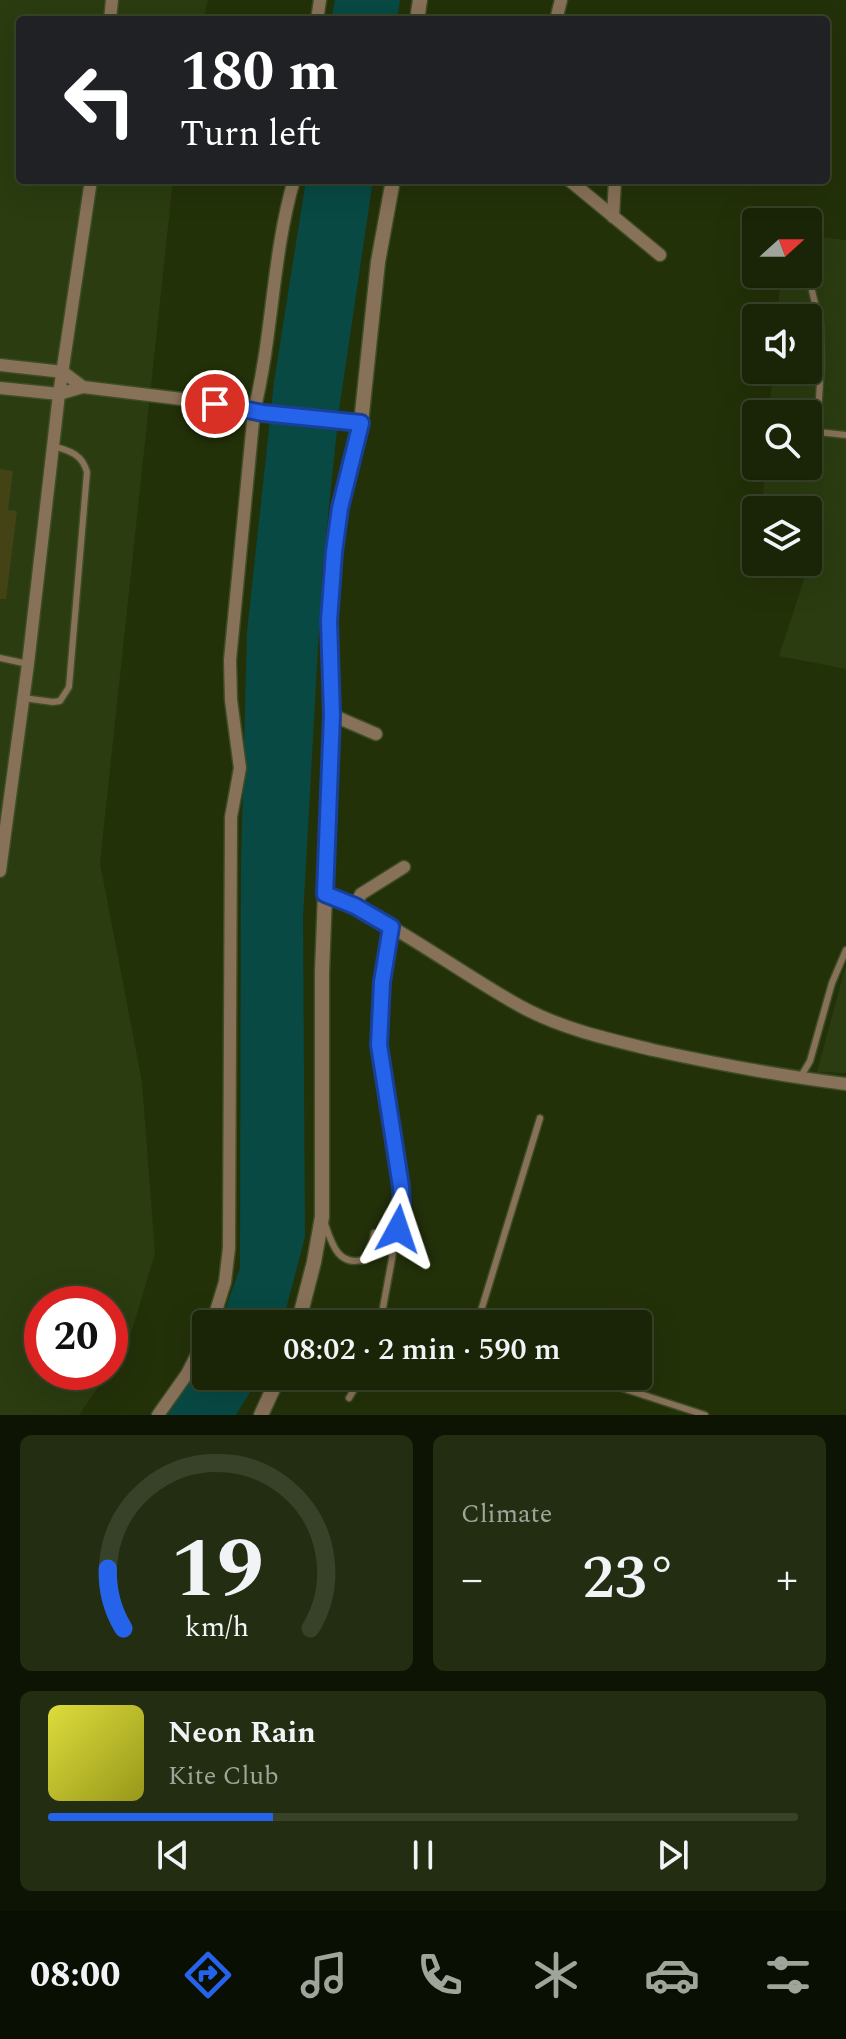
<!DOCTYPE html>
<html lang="en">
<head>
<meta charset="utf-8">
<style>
  body { margin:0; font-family:Spectral,serif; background:#232d11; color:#f1f3f6; height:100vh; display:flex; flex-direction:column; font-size:30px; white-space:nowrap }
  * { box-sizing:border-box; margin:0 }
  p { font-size:26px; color:#9fa59b }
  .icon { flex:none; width:44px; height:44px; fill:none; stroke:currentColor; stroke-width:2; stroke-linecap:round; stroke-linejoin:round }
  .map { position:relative; height:1415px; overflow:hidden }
  .details { display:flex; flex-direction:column; gap:20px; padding:20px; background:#0e1404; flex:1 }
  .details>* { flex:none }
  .top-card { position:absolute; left:16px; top:16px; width:814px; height:168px; border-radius:8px; box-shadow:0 8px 32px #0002,0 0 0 2px #384228; background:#202124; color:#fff; overflow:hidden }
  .needle { width:52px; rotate:69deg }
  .fabs { position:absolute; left:742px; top:208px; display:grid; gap:16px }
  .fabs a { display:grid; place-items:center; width:80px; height:80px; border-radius:8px; background:#1a2507; box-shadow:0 8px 32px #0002,0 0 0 2px #384228; font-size:40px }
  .speed { position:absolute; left:24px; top:1286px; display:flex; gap:16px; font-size:40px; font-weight:700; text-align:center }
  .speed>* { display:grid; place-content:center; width:104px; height:104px; border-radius:50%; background:#1a2507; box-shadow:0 8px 32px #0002,0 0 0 2px #384228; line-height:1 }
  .speed .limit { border:12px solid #d22; background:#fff; color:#111 }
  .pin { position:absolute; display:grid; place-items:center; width:68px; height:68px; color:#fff; margin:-34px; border:4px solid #fff; border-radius:50%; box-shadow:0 2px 8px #0007 }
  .me { position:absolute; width:88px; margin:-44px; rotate:5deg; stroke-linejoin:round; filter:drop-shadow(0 0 6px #0008) }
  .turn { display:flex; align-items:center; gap:28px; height:168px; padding:0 32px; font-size:36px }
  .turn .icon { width:104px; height:104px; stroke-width:2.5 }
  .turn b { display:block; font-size:56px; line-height:68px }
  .big { font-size:60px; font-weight:600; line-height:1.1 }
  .details .widget { flex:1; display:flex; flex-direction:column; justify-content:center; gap:12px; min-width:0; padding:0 28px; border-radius:12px; background:#232d11 }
  .details .dial { align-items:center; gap:0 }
  .dial svg { height:208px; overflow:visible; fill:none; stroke:#384228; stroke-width:7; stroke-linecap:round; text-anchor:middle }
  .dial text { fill:#f1f3f6; stroke:none }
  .song { display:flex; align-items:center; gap:24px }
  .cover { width:96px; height:96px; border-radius:12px; background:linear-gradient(135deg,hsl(60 70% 55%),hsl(60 70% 35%)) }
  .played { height:8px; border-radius:4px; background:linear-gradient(90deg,#2563eb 30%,#384228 30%) }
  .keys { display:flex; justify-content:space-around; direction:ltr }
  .heat { display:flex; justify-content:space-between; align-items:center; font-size:44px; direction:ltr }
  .details .tiles { flex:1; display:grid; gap:20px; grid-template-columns:1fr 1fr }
  .widget:last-child { grid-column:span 2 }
  .trip { position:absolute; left:192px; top:1310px; width:460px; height:80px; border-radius:8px; background:#1a2507; box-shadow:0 8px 32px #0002,0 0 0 2px #384228; font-weight:600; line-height:80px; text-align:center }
  .tab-bar { display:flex; height:128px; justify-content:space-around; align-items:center; background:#0a0f03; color:#9fa59b }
  .tab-bar .icon { width:56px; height:56px }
  .tab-bar .selected { color:#2563eb }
  .tab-bar b { font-size:36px; color:#f1f3f6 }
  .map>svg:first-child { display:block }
</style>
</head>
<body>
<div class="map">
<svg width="846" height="1415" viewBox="0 0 846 1415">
  <rect width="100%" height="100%" fill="#233109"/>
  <path fill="#2b3c10" d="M 0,0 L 208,0 L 203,20 L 20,20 L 20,180 L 173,180 L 100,863 L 142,1082 L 155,1254 L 127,1346 L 110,1370 L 110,1304 L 42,1304 L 42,1372 L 109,1372 L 79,1415 L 0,1415 Z
    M 808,236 L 846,240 L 846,669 L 779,656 L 811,558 L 808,557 L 808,510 L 762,510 L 765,466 L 808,466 L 808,414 L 769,414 L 773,370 L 808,370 L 808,318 L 777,318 L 781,274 L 808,274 Z
    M 846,967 L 846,1073 L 817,1072 L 845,968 Z"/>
  <path fill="#084944" d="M 335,0 L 400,0 L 397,20 L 331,20 Z
    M 306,180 L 373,180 L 339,410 L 322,574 L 303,917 L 305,1237 L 282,1324 L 220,1324 L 240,1268 L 241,865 L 247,632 L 274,382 Z
    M 206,1355 L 206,1376 L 260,1376 L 236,1415 L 167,1415 Z"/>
  <path fill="#444316" d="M 0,469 L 13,471 L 8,510 L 17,511 L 6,599 L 0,599 Z"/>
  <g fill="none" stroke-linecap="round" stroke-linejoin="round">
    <g stroke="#3f4d25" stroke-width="9">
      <path id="service" d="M 808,274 L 820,324 L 821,365 L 817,432
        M 808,431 L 846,435
        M 0,658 L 28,664
        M 23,698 L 53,702 L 60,701 L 69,687 L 87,472 C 82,454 70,451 53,446
        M 800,1078 L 810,1061 L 832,983 L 846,950
        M 325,1224 C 332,1245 339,1268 366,1259 L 370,1254 L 374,1233
        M 383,1313 L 420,1324
        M 380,1324 L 402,1204 L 379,1045 L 382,982 L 391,927
        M 477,1324 L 540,1118
        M 585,1376 L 705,1415
        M 349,1398 L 362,1376"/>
    </g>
    <g stroke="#3f4d25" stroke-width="15">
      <path id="minor" d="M 110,20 L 112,0
        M 317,20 L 320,0
        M 556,20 L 561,0
        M 569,180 L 660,255
        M 613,217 L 615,180
        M 0,365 L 63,372 L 83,387
        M 0,388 L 59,394 L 83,387 L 198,401 L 263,413 L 361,423
        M 332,715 L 376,734
        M 0,871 L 28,664 L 59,394 L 91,180
        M 325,894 C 395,922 455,970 520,1006 C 562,1029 608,1039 653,1050 C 717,1064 781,1076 846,1084
        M 355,906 L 361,894 L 404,867
        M 212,1324 L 225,1282 L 229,1248 L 231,817 L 240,768 L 231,700 L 230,660 L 254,411 C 273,335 272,255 294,180
        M 158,1415 L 187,1374 L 206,1337"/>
    </g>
    <g stroke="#3f4d25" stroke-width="17">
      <path id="tertiary" d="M 417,20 L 420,0
        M 298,1324 L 314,1262 L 322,1217 L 322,972 L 332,715 L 329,621 L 334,552 L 340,508 L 361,423 L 378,262 L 393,180
        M 261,1415 L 279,1376"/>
    </g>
    <use href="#service" stroke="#887159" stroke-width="6"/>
    <use href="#minor" stroke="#887159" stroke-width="12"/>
    <use href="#tertiary" stroke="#887159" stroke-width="14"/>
  </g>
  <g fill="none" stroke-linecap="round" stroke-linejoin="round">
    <g stroke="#184099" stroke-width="20">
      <path id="route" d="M 215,404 L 263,413 L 361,423 L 340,508 L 334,552 L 329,621 L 332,715 L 325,894 L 355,906 L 391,927 L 382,982 L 379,1045 L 401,1187 L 402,1204 L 398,1229"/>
    </g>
    <use href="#route" stroke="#2563eb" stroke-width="14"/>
  </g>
</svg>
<div class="fabs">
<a><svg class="needle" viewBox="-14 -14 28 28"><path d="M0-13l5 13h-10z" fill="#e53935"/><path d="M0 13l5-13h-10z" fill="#9fa59b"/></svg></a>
<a><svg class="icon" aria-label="sound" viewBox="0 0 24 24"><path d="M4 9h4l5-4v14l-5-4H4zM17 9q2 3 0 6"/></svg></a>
<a><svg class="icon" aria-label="search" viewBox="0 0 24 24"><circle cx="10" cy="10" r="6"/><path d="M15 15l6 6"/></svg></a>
<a><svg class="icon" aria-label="layers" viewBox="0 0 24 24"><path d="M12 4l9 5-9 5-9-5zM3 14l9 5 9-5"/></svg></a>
</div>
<div class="speed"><div class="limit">20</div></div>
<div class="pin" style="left:215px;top:404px;background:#d93025"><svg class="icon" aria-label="arrive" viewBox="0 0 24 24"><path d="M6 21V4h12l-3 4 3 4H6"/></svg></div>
<svg class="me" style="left:398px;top:1229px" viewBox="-20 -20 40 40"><path d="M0-17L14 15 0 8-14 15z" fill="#2563eb" stroke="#fff" stroke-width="4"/></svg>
<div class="trip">08:02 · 2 min · 590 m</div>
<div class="top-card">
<div class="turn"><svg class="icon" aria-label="left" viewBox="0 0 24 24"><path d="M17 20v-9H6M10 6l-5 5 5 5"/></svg><div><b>180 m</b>Turn left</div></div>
</div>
</div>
<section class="details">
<div class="tiles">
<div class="widget dial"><svg viewBox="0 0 100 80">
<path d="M14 69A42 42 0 1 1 86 69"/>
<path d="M14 69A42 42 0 0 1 8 46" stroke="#2563eb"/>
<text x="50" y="56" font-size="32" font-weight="700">19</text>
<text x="50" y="72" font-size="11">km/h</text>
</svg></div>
<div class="widget"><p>Climate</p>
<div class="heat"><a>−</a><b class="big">23°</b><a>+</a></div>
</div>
<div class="widget">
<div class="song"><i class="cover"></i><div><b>Neon Rain</b><p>Kite Club</p></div></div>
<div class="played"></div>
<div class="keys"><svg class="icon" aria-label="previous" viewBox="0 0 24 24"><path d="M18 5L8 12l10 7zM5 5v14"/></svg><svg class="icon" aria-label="pause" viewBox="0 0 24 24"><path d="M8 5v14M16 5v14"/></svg><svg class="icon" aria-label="next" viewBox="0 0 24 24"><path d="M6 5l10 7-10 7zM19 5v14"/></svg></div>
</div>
</div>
</section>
<nav class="tab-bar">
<b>08:00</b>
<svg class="icon selected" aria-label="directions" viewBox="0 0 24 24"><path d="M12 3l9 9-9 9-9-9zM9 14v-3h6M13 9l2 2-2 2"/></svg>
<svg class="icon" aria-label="music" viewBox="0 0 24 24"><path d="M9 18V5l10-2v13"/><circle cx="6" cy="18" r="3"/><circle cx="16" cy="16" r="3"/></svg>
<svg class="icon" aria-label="phone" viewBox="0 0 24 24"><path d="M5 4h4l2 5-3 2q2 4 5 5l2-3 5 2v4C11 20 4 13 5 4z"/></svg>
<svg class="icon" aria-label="climate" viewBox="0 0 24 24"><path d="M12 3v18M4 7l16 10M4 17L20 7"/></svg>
<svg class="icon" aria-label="car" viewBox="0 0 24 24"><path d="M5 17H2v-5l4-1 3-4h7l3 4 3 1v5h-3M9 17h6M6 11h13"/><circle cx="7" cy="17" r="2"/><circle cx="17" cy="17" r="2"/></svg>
<svg class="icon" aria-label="filters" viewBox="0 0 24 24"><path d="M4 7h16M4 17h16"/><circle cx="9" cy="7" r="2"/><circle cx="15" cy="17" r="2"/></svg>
</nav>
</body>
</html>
